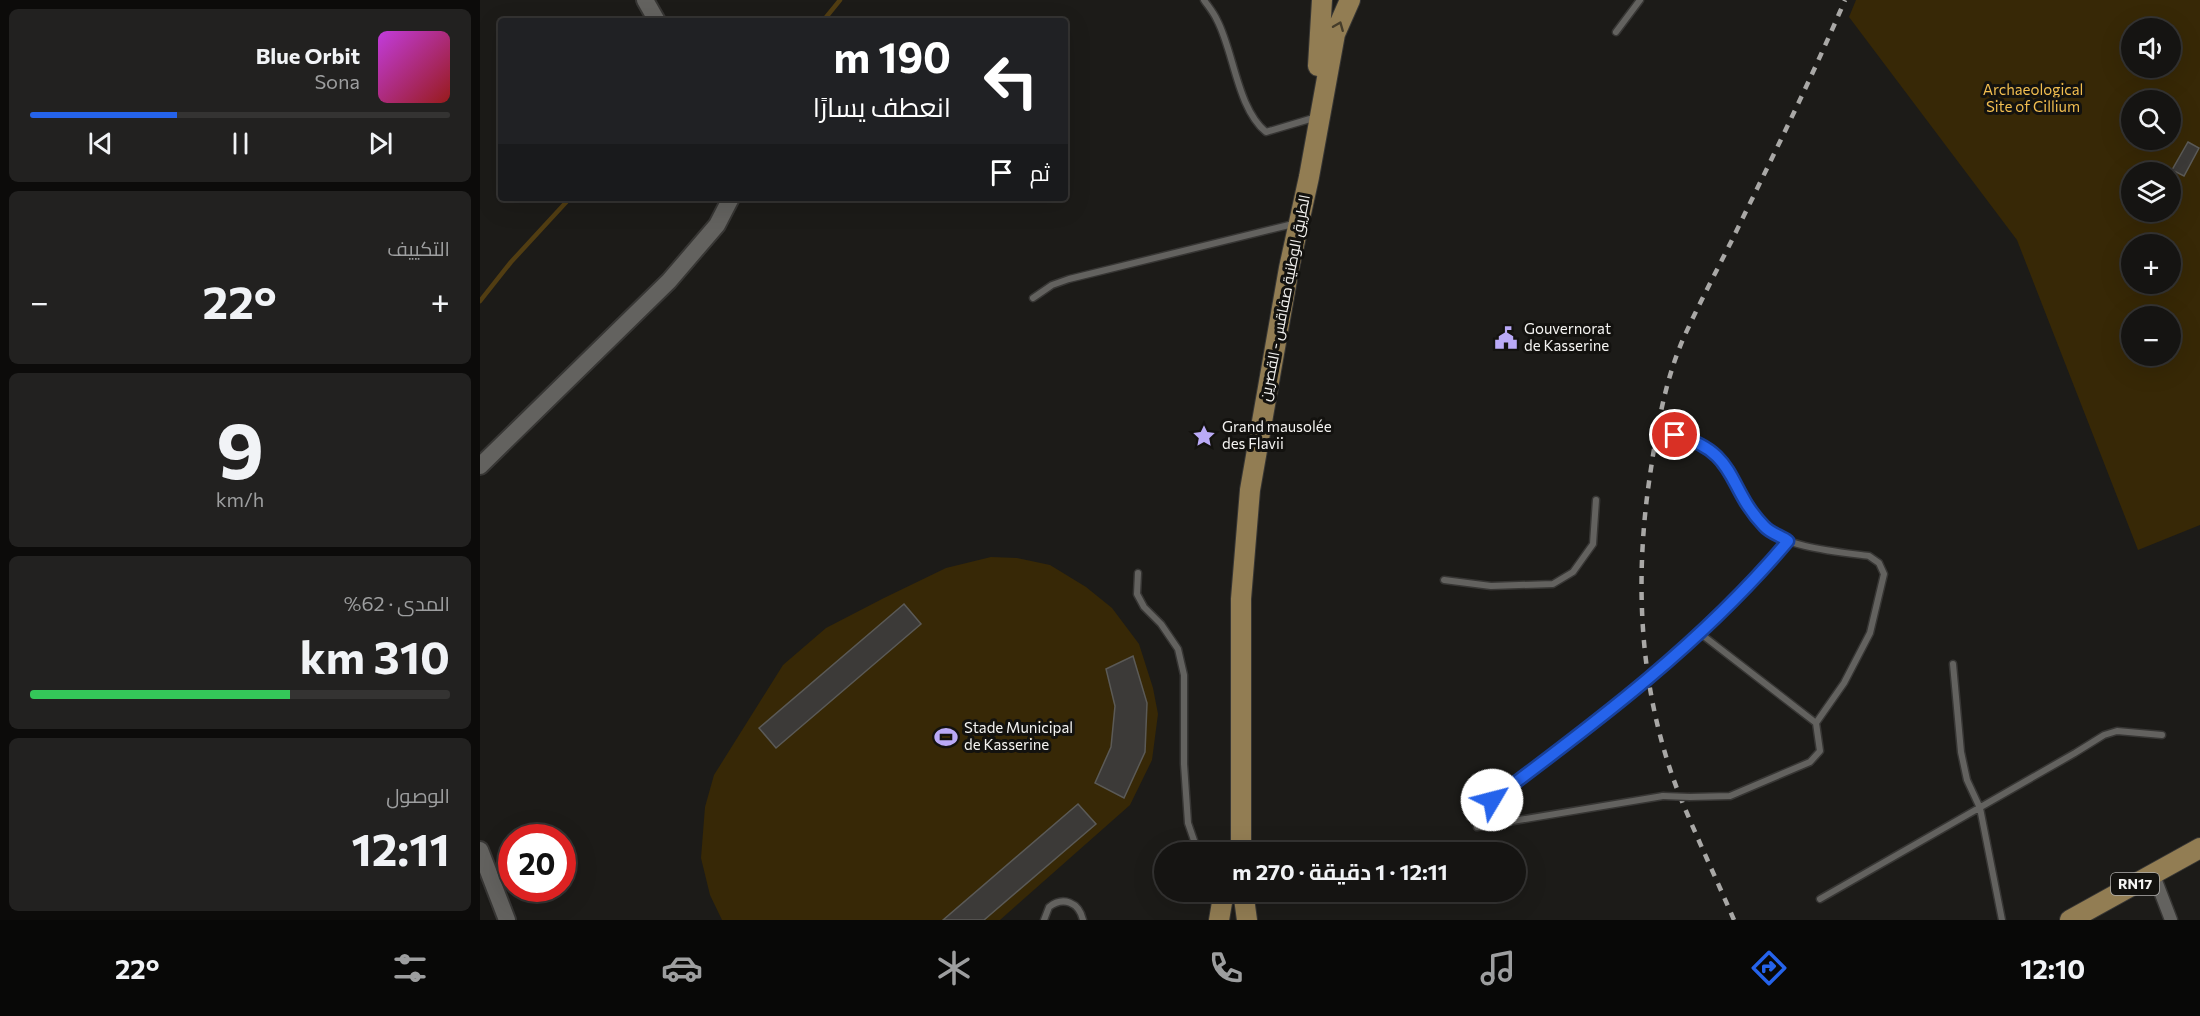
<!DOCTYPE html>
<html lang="ar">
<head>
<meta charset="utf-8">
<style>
  body { margin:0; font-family:Commissioner,Cairo,sans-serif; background:#222120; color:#f1f3f6; direction:rtl; height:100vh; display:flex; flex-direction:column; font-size:22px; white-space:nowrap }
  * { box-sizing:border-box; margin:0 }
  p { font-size:20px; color:#9d9e9f }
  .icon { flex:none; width:33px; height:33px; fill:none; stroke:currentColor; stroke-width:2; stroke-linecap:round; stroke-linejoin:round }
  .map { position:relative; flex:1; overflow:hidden; direction:ltr }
  .side { display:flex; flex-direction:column; gap:9px; padding:9px; background:#0c0b0a; width:480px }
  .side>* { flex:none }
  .top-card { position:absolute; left:18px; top:18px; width:570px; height:183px; border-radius:6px; box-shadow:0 6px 24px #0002,0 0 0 2px #343332; direction:rtl; background:#202124; color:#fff; overflow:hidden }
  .fabs { position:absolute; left:1641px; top:18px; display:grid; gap:12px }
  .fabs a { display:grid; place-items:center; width:60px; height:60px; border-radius:50%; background:#151412; box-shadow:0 6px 24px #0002,0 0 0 2px #343332; font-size:30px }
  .speed { position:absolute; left:18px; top:824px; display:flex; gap:12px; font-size:30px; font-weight:700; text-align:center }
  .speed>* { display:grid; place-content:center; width:78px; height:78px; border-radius:50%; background:#151412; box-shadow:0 6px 24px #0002,0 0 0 2px #343332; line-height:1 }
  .speed .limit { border:9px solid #d22; background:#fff; color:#111 }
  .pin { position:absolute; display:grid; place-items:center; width:51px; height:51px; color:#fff; margin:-26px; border:3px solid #fff; border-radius:50%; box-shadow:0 2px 6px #0007 }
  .me { position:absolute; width:66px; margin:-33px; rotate:53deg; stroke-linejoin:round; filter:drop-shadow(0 0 4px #0008) }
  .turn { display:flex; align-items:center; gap:21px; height:126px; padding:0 18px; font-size:27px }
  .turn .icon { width:78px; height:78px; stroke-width:2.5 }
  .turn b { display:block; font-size:42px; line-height:51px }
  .then { display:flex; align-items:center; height:57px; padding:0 18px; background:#0003; gap:12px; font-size:22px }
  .big { font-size:45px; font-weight:700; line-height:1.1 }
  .side .tile { flex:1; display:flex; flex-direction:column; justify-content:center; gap:9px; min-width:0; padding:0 21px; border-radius:9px; background:#222120 }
  .side .dial { align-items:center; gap:0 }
  .dial b { font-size:78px; line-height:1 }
  .song { display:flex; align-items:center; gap:18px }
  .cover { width:72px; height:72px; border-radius:9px; background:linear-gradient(135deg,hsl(290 70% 55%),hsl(0 70% 35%)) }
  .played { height:6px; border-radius:3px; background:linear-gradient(90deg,#2563eb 35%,#343332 35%) }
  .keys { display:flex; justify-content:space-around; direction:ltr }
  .heat { display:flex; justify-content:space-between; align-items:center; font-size:33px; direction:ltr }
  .charge { height:9px; border-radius:4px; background:linear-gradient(90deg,#34c759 62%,#343332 0) }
  .trip { position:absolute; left:674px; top:842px; width:372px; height:60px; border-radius:30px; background:#151412; box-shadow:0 6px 24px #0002,0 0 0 2px #343332; font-weight:700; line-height:60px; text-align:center; direction:rtl }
  .tabs { display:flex; height:96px; justify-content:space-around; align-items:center; background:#080807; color:#9d9e9f }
  .tabs .icon { width:42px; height:42px }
  .tabs .current { color:#2563eb }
  .tabs b { font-size:27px; color:#f1f3f6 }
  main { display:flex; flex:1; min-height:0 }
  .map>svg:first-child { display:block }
</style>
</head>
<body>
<main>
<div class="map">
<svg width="1720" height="920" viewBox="0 0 1720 920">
  <rect width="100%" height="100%" fill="#1c1b18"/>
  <path fill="#372806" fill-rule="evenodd" d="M 1376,0 L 1720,0 L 1720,525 L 1658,550 L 1537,240 L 1369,17 ZM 1652,28 L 1690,28 L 1690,68 L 1652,68 ZM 1652,100 L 1690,100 L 1690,140 L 1652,140 ZM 1652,172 L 1690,172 L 1690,212 L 1652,212 ZM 1652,244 L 1690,244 L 1690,284 L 1652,284 ZM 1652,316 L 1690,316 L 1690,356 L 1652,356 Z
    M 511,557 L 537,558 L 570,565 L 606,587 L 632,608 L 659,644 L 673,688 L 678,714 L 672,760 L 650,805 L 520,920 L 242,920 L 230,895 L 221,858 L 225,807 L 234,775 L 303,665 L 346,628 L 404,598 L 466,568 Z"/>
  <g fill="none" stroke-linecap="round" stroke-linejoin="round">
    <path stroke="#513d12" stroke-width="4.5" d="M 343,21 L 360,0
      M 0,301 L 31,262 L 90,198"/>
  </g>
  <path fill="#3c3a38" stroke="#5b5a57" stroke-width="1.5" d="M 1708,142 L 1719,148 L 1704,176 L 1692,170 Z
    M 424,604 L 441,624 L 296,748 L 279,728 Z
    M 653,656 L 667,703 L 665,752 L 644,798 L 615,783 L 631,747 L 635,706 L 626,669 Z
    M 598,804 L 616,824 L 504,920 L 463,920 Z"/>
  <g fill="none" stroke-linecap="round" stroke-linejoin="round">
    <g stroke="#373634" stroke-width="9">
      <path id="lane" d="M 724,0 C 728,6 734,13 737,20 C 754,52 757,108 786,132 L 830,119
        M 1136,32 L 1160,0
        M 553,298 L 572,285 L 589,279 L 809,225
        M 1195,435 C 1260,452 1246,488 1284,527 C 1305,548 1360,552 1389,556 L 1399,563 L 1404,574 L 1390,633 L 1364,683 L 1336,723 L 1340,751 L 1330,762 L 1250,796 L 1210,797
        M 658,573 L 657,594 L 664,607 L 681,624 L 698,649 L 704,675 L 704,764 L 708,823 L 718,852
        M 964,580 L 1011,586 L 1073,584 L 1093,572 L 1113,544 L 1116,500
        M 1221,634 L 1336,723
        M 1473,664 L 1481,752 L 1487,780 L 1500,808 L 1522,920
        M 1173,676 C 1221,634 1267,590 1308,541
        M 993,814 L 1107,729 L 1154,690
        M 997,827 L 1183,796
        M 1340,899 L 1595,753 L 1624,735 L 1637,731 L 1682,735
        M 564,920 L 569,907 C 583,896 599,902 603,920"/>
    </g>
    <g stroke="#373634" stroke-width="15">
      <path id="street" d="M 1673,873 L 1691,920"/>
    </g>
    <g stroke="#373634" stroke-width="20">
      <path id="secondary" d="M 165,0 L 177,21
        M 0,466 L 189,281 L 237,225 L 251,198
        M 0,850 L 27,920"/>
    </g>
    <g stroke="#373634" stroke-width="22">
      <path id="primary" d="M 838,66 L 842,0
        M 761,852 L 761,599 L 770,490 L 809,268 L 829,177 L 855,34 L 870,0
        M 763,891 L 767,920
        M 739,920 L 744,891
        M 1590,920 L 1720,848"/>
    </g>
    <use href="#lane" stroke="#63625f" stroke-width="6"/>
    <use href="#street" stroke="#63625f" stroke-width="12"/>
    <use href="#secondary" stroke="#63625f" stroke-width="16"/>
    <use href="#primary" stroke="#927d53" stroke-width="20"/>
    <path stroke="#a9a8a6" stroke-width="4.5" stroke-dasharray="8 8" stroke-linecap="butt" d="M 1254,920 C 1236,878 1216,836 1199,794 C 1159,691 1154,582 1170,475 C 1177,428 1185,380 1204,337 C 1219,304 1236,272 1252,240 C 1291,160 1330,82 1365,0"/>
    <g stroke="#373634" stroke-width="9" stroke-linecap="butt">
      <path id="lane-bridge" d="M 1154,690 L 1173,676
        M 1183,796 L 1210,797"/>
    </g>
    <use href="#lane-bridge" stroke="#63625f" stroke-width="6"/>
  </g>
  <defs><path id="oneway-chevron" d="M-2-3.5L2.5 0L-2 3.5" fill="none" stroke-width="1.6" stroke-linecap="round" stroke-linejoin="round" transform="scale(1.5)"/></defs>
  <use stroke="#463d2a" href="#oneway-chevron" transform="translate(859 26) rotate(-68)"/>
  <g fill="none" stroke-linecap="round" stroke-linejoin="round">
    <g stroke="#184099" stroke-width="15">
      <path id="route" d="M 1012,800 C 1118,721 1223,642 1308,541 C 1301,536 1290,533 1284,526 C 1246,487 1259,452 1195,435"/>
    </g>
    <use href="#route" stroke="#2563eb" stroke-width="10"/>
  </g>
  <defs>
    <g id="civic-bare" transform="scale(1.8)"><path d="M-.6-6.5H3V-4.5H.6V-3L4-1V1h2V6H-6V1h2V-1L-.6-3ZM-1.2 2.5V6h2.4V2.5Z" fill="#baaaf7" stroke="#13120f" stroke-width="2.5" paint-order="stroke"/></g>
    <g id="sight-bare" transform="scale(1.8)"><path d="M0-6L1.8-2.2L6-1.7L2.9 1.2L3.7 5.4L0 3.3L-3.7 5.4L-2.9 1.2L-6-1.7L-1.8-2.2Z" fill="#baaaf7" stroke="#13120f" stroke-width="2.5" paint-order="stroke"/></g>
    <g id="stadium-bare" transform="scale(1.8)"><path d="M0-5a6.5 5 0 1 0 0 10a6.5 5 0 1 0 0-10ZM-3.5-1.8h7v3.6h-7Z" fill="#baaaf7" stroke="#13120f" stroke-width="2.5" paint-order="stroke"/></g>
  </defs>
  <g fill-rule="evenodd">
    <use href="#civic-bare" x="1026" y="338"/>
    <use href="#sight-bare" x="724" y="436"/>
    <use href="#stadium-bare" x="466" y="737"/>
  </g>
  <g text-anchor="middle" stroke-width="6" stroke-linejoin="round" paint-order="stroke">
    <rect fill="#13120f" stroke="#b1b0ae" stroke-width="1.5" x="1631" y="873" width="48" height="22" rx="4.5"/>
    <g font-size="14" font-weight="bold" fill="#f5f4f2">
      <text x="1655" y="889">RN17</text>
    </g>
    <g font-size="15" fill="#f2be50" stroke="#13120f">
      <text x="1553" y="95">Archaeological<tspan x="1553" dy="17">Site of Cillium</tspan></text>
    </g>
    <g font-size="15" fill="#f5f4f2" stroke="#13120f">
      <text transform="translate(805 298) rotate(-79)" y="5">الطريق الوطنية صفاقس - القصرين</text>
    </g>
    <g font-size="15" fill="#f5f4f2" stroke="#13120f" text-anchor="start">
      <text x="1044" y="334">Gouvernorat<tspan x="1044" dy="17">de Kasserine</tspan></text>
      <text x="742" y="432">Grand mausolée<tspan x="742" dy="17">des Flavii</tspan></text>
      <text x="484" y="733">Stade Municipal<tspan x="484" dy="17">de Kasserine</tspan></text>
    </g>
  </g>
</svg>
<div class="fabs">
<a><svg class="icon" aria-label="sound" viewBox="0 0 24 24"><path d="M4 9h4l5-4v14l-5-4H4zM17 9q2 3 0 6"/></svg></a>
<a><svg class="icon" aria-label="search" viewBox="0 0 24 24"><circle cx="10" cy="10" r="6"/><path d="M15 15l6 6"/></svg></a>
<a><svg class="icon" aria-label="layers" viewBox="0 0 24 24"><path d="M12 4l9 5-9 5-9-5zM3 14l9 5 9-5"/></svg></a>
<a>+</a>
<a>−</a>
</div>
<div class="speed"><div class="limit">20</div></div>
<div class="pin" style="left:1195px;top:435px;background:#d93025"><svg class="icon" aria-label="arrive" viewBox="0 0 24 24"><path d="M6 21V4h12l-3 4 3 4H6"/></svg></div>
<svg class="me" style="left:1012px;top:800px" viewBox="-20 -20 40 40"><circle r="19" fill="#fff"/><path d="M0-13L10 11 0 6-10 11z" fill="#2563eb"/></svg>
<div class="trip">12:11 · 1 دقيقة · 270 m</div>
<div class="top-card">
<div class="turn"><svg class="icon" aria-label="left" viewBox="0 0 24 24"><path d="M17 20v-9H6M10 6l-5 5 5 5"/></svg><div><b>190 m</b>انعطف يسارًا</div></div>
<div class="then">ثم<svg class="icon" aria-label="arrive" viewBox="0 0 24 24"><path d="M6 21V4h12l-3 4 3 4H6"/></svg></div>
</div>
</div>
<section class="side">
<div class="tile">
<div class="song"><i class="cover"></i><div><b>Blue Orbit</b><p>Sona</p></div></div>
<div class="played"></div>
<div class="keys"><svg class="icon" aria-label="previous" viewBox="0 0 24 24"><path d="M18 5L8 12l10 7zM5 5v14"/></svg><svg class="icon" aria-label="pause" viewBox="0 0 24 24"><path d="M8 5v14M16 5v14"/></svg><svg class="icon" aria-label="next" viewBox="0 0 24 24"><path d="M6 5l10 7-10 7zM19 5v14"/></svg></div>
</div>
<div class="tile"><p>التكييف</p>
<div class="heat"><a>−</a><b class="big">22°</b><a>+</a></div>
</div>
<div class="tile dial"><b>9</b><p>km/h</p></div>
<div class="tile"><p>المدى · 62%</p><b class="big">310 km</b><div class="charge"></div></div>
<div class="tile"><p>الوصول</p><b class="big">12:11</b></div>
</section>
</main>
<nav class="tabs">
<b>12:10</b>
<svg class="icon current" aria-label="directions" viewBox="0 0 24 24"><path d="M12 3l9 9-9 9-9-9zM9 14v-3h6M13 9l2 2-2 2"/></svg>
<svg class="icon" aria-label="music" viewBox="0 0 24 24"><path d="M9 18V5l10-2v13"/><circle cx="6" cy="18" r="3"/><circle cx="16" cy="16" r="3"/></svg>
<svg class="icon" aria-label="phone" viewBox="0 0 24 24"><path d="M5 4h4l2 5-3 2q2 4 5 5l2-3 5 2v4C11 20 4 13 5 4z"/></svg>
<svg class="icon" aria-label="climate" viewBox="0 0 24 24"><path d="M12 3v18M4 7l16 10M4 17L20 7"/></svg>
<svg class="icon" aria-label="car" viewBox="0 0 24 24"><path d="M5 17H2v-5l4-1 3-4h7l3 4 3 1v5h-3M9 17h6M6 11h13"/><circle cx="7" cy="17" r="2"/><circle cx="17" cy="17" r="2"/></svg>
<svg class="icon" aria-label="filters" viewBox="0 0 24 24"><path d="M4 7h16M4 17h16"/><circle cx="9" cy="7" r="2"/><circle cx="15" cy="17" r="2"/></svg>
<b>22°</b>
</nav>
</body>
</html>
